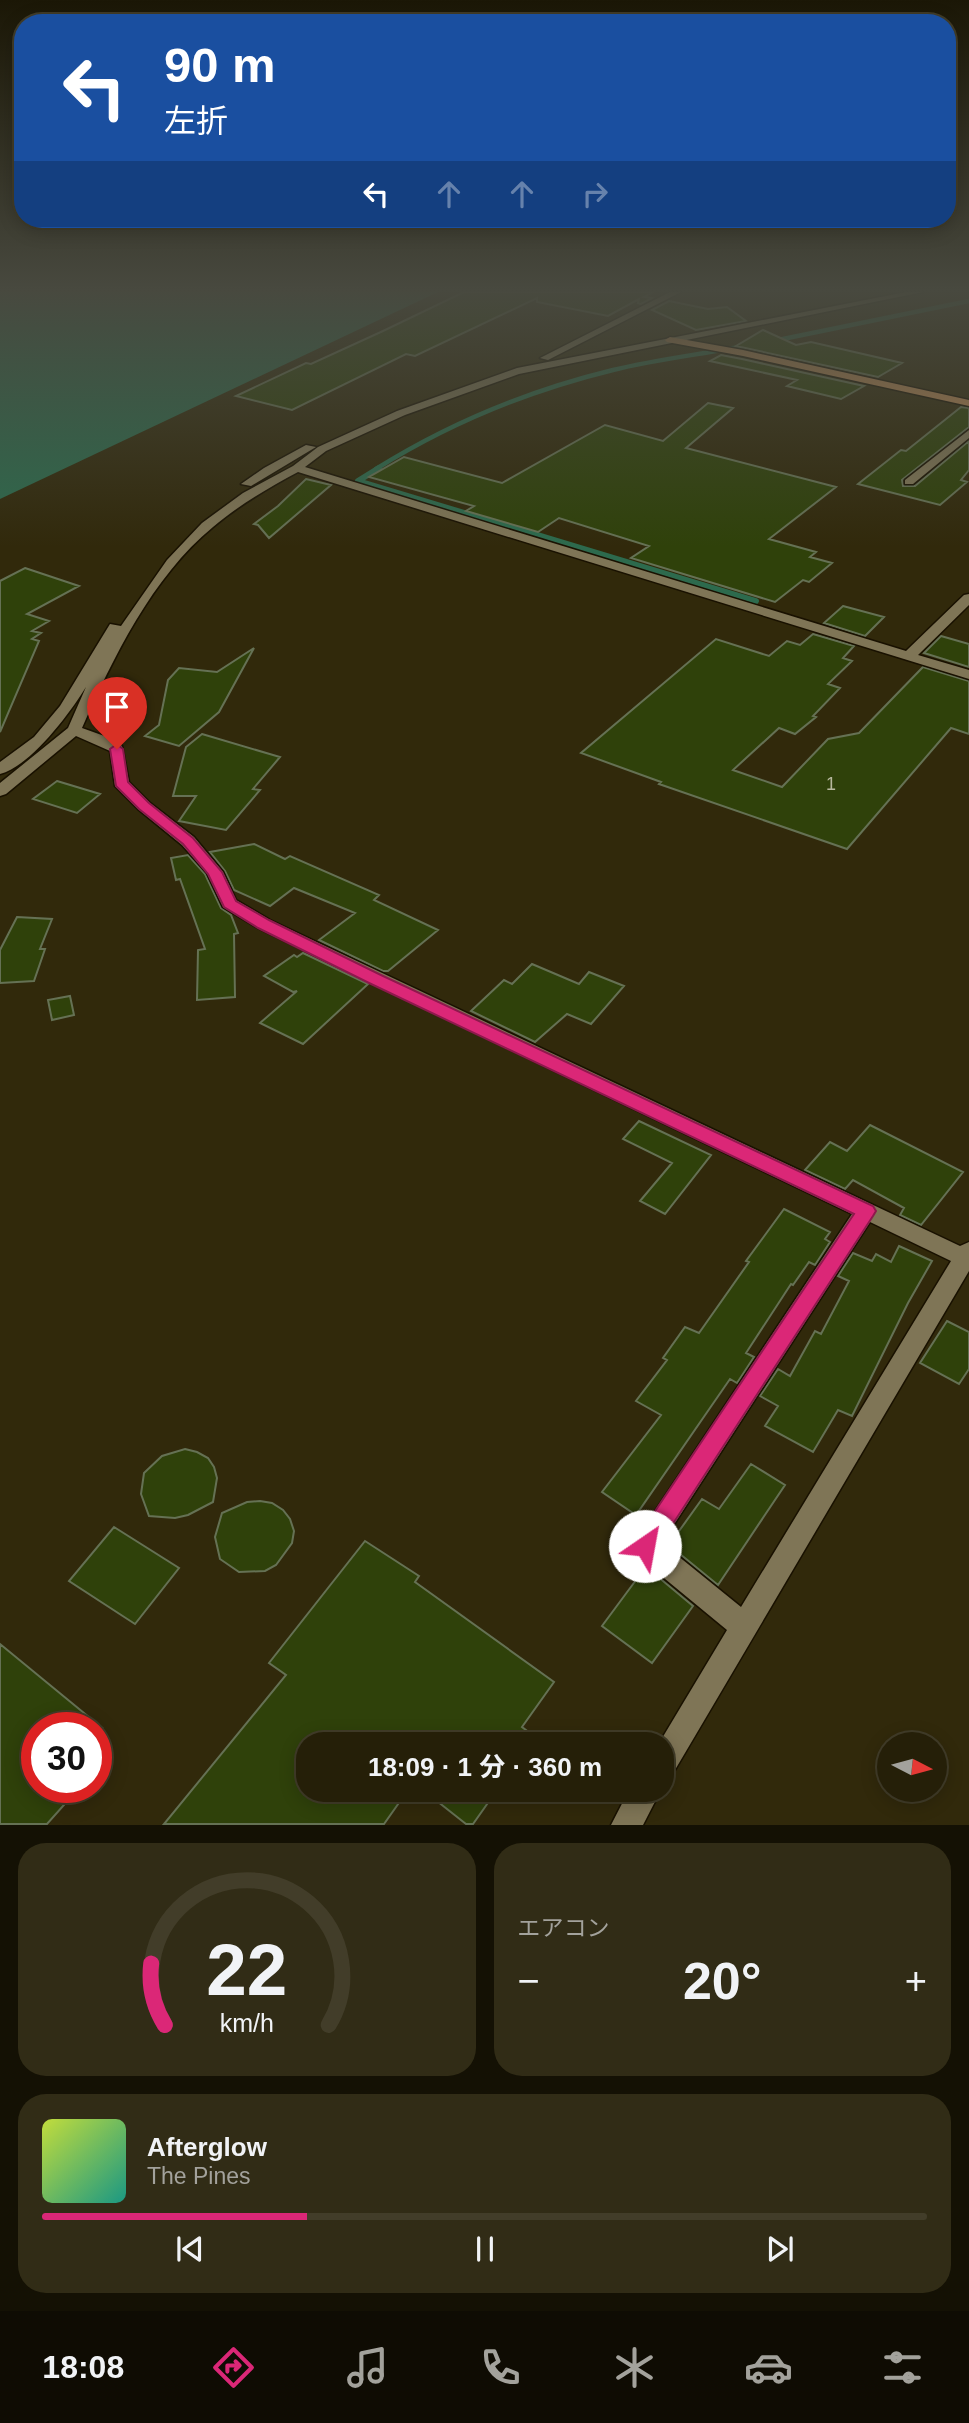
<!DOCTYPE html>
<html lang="ja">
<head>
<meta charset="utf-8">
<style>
  body { margin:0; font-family:Helvetica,"Noto Sans JP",sans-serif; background:#312c16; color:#f1f3f6; height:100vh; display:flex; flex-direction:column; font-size:26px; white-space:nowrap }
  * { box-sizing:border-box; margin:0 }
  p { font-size:23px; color:#a3a29c }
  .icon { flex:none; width:38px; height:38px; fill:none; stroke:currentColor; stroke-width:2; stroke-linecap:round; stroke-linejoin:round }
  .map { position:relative; height:1825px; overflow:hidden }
  .panel { display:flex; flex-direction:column; gap:18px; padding:18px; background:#141104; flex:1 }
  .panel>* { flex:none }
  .top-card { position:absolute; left:14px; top:14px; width:942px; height:214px; border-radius:28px; box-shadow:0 4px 18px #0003,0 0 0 2px #423d29; background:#1a4fa0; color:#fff; overflow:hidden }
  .needle { width:46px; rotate:96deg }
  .controls { position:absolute; left:877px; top:1732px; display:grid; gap:14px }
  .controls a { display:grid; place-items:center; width:70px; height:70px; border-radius:50%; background:#251f08; box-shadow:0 4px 18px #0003,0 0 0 2px #423d29; font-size:35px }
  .speed { position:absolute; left:21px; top:1712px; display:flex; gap:14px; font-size:35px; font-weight:700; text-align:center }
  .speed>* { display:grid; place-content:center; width:91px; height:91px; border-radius:50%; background:#251f08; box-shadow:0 4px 18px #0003,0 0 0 2px #423d29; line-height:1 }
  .speed .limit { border:10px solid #d22; background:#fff; color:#111 }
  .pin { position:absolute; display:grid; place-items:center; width:60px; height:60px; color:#fff; margin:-72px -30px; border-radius:50% 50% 50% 0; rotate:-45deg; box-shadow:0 0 7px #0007 }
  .pin .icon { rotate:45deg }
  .me { position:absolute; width:77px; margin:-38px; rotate:33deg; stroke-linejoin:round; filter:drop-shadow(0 0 5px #0008) }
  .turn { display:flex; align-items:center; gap:24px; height:147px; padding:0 35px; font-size:32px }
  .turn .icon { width:91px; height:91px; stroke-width:2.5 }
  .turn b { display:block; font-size:49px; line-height:60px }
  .lanes { display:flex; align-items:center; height:66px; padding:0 35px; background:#0003; justify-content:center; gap:35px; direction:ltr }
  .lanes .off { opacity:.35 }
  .big { font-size:52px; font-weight:700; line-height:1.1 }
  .panel .widget { flex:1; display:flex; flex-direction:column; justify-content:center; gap:10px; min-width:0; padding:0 24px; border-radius:28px; background:#312c16 }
  .panel .dial { align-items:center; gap:0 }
  .dial svg { height:182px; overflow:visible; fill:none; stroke:#423d29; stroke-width:7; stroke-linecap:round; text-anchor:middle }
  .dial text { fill:#f1f3f6; stroke:none }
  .song { display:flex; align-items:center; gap:21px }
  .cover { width:84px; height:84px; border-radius:10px; background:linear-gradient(135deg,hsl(70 70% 55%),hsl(170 70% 35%)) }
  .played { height:7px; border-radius:4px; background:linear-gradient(90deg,#db2777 30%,#423d29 30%) }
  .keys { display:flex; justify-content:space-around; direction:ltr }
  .heat { display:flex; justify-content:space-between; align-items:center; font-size:38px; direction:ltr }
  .panel .tiles { flex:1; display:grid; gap:18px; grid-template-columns:1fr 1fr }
  .widget:last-child { grid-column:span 2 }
  .trip { position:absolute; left:296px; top:1732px; width:378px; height:70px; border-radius:28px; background:#251f08; box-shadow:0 4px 18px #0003,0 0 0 2px #423d29; font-weight:700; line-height:70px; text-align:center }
  .tab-bar { display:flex; height:112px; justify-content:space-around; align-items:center; background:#0f0c03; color:#a3a29c }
  .tab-bar .icon { width:49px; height:49px }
  .tab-bar .current { color:#db2777 }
  .tab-bar b { font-size:32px; color:#f1f3f6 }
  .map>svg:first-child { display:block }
</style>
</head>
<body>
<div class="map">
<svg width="969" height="1825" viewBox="0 0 969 1825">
  <rect width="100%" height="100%" fill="#31290b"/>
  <path fill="#2d6a4d" d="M 0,292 L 438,292 L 0,499 Z"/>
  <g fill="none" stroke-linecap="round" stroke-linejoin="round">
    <path stroke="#2d6a4d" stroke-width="4.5" d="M 773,341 L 969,301
      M 376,469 C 448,424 531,390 613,370 C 658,359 704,354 750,345"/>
    <path stroke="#2d6a4d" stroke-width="6" d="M 379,468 L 358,481 L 756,601"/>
  </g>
  <path fill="#2f410a" stroke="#657154" stroke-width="2" d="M 464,292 L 653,292 L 644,297 L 652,298 L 641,304 L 638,303 L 639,299 L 608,316 L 537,302 L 537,298 L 415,356 L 406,354 L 292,410 L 236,396 L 306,363 L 311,364 L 383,331 Z
    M 669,301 L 708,309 L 727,307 L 746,321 L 696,330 L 652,310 Z
    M 763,330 L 796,345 L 811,342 L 902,363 L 878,377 L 736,346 Z
    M 721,355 L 742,359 L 864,386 L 841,399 L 787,386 L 797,380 L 710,361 Z
    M 708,403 L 733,408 L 686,448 L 836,487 L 769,539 L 816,552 L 810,557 L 832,563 L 809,582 L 803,580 L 775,602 L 631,558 L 649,546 L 559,518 L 538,532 L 466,511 L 474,506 L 369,477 L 404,457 L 502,483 L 605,425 L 663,441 Z
    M 961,407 L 969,408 L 969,427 L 902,480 L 903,486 L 915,486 L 969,441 L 969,470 L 961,480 L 967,482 L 940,505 L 858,484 L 901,450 L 906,451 Z
    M 306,479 L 331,485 L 269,538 L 258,525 L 254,524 L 278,506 Z
    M 25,568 L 79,586 L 27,614 L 49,621 L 32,631 L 41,633 L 32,639 L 39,641 L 0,732 L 0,581 Z
    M 843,606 L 884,617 L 865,636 L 824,623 Z
    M 813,634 L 854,646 L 843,658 L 852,661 L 828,684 L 840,688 L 813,716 L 816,717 L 795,734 L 779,728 L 733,770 L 782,787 L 828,739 L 859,733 L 923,667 L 969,681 L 969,734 L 951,728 L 847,849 L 659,784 L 661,782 L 581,753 L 716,639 L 769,656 L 787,641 L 800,645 Z
    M 941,636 L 969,644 L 969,667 L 924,653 Z
    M 254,648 L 219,712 L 179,746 L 145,736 L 159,725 L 168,680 L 179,668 L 217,672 Z
    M 202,734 L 280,757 L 253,789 L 260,790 L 226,830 L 179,821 L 196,796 L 173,796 L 186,747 Z
    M 57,781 L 100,794 L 77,813 L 33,799 Z
    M 254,844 L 285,859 L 290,856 L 379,895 L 374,900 L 438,930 L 388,971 L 383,971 L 319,940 L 355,913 L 294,888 L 270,906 L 234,890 L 225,871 L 210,852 Z
    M 188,855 L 205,874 L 221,908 L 231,915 L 238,933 L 234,934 L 235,997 L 197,1000 L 198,950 L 205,949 L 180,879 L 176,880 L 171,858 Z
    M 17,917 L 52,919 L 40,949 L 45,949 L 34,981 L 0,983 L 0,950 Z
    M 303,953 L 368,984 L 303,1044 L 260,1023 L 297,991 L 293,992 L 264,976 L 294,955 L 297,957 Z
    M 532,964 L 579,984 L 589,972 L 624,986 L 591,1024 L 567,1014 L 535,1042 L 471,1011 L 504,980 L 512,984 Z
    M 70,996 L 74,1015 L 52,1020 L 48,1000 Z
    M 639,1121 L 711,1155 L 665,1214 L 640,1201 L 672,1163 L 623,1139 Z
    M 870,1125 L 963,1172 L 921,1225 L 900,1215 L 904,1208 L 853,1180 L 845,1189 L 805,1170 L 830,1142 L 847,1151 Z
    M 784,1209 L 830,1232 L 825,1239 L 830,1242 L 815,1265 L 809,1262 L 793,1285 L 791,1284 L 746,1353 L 754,1357 L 737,1383 L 730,1379 L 636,1515 L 602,1492 L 661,1415 L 636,1401 L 667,1360 L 663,1358 L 685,1327 L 699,1333 L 749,1262 L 746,1261 Z
    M 899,1246 L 932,1261 L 908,1303 L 852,1416 L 838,1410 L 813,1452 L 765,1426 L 778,1406 L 760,1396 L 778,1369 L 790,1376 L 815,1331 L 821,1334 L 849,1281 L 838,1276 L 853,1253 L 872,1261 L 876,1254 L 891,1262 Z
    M 947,1321 L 969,1332 L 969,1369 L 959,1384 L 920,1363 Z
    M 185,1449 L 197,1452 L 208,1458 L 214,1467 L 217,1478 L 213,1502 L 188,1515 L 175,1518 L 149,1516 L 141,1494 L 144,1473 L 162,1456 Z
    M 751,1464 L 785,1485 L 718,1585 L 669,1545 L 702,1499 L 719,1509 Z
    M 260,1501 L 272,1503 L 283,1510 L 290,1519 L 294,1531 L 292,1543 L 276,1565 L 265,1571 L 239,1572 L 220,1559 L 215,1537 L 222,1513 L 247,1502 Z
    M 114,1527 L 179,1568 L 135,1624 L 69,1581 Z
    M 365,1541 L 419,1576 L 415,1582 L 554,1682 L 522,1727 L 546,1745 L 308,1745 L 308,1790 L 408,1790 L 384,1824 L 164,1824 L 286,1675 L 269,1663 Z
    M 651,1571 L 693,1606 L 652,1663 L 602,1626 L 639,1576 L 645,1580 Z
    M 0,1644 L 101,1727 L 37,1727 L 37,1787 L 80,1787 L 47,1824 L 0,1824 Z
    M 423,1790 L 497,1790 L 473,1824 L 466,1824 Z"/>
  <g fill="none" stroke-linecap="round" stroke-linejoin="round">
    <g stroke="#191100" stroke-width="3">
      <path id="minor" d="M 670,292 L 681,292 L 548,360 L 540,358 Z
        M 906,292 L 923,292 L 519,374 L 405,415 L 326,451 L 305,467 L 906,651 L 964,595 L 969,594 L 969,605 L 918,655 L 969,670 L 969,679 L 298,472 C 268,488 239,505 213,527 C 152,577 113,658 82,728 L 110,738 L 122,746 L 129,782 L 150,803 L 194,837 L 223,872 L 236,900 L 270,920 L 960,1246 L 969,1242 L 969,1271 L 672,1775 L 662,1780 L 662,1745 L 658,1745 L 727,1630 L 636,1555 L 632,1546 L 852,1214 L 258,928 L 223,907 L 207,873 L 182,845 L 138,809 L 115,786 L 110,751 L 76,736 L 6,794 L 0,796 L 0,783 L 68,728 L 86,687 C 70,713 31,766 0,774 L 0,762 L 34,737 L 60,706 L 110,624 L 121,626 L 167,560 L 202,523 L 243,493 L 293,466 L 318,447 L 397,411 L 517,368 ZM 870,1222 L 951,1261 L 741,1607 L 662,1543 Z
        M 969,430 L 969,438 L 913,484 L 905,484 L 905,480 Z
        M 306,445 L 316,447 L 251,486 L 241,484 L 264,468 Z
        M 629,1790 L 661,1790 L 643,1825 L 611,1825 Z"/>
    </g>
    <g stroke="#191100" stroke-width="3">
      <path id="major" d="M 670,337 L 743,350 L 969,400 L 969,406 L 743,356 L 667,342 L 665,340 Z"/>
    </g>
    <use href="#minor" fill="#7f7556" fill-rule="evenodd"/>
    <use href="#major" fill="#bd8a57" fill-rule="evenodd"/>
  </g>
  <linearGradient id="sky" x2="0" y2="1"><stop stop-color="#1b1706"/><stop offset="0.53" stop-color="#48493f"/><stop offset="1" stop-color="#48493f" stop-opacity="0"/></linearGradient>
  <rect width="969" height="547" fill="url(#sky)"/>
  <path fill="#db2777" stroke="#8e194d" stroke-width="2" d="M 117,744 L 123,749 L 128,782 L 149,803 L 193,838 L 222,872 L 236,901 L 269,920 L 381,975 L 873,1206 L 876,1211 L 873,1216 L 654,1553 L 645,1557 L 637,1553 L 633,1546 L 637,1538 L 854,1214 L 369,983 L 258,928 L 224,907 L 208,874 L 183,844 L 139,809 L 116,786 L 110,749 Z"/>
  <g text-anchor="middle" stroke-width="7" stroke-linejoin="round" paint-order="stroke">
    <g font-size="18" fill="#b7b89e">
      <text x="831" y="790">1</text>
    </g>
  </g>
</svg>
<div class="controls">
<a><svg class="needle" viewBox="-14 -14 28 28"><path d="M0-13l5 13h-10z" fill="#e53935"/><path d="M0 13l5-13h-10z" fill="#a3a29c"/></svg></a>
</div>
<div class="speed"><div class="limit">30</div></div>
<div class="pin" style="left:117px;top:749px;background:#d93025"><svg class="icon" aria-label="arrive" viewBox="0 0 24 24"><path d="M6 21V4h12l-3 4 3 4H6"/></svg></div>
<svg class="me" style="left:645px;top:1546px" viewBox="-20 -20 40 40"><circle r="19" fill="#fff"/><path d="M0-13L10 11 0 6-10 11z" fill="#db2777"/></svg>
<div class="trip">18:09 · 1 分 · 360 m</div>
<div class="top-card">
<div class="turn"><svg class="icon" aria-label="left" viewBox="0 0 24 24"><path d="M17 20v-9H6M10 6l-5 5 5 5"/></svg><div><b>90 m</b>左折</div></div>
<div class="lanes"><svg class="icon" aria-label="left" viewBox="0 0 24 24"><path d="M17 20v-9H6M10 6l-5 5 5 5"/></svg><svg class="icon off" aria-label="ahead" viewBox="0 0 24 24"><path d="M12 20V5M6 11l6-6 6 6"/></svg><svg class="icon off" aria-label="ahead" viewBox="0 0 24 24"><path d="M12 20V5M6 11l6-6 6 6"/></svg><svg class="icon off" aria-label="right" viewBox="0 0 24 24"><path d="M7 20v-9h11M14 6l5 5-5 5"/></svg></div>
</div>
</div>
<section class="panel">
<div class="tiles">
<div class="widget dial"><svg viewBox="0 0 100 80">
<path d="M14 69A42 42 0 1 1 86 69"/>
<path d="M14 69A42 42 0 0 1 8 42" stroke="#db2777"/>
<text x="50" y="56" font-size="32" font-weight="700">22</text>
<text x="50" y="72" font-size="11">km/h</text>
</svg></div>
<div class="widget"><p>エアコン</p>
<div class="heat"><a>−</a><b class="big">20°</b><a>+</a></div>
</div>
<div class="widget">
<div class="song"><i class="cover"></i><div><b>Afterglow</b><p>The Pines</p></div></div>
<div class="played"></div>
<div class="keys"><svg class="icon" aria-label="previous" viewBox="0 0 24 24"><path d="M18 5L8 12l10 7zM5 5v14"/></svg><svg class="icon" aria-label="pause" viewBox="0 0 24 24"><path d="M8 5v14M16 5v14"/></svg><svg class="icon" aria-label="next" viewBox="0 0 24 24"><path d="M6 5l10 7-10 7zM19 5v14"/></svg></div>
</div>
</div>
</section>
<nav class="tab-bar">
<b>18:08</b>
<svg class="icon current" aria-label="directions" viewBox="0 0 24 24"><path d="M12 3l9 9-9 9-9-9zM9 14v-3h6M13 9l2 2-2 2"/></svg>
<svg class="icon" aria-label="music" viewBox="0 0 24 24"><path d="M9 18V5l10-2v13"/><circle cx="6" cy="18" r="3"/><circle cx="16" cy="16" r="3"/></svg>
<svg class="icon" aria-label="phone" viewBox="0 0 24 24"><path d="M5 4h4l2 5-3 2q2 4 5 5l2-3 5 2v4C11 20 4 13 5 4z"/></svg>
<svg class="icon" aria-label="climate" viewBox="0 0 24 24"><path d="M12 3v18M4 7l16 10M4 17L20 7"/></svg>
<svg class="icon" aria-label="car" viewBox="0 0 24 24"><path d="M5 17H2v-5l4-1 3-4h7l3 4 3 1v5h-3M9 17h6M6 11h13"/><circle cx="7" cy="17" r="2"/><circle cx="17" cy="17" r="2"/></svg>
<svg class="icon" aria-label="filters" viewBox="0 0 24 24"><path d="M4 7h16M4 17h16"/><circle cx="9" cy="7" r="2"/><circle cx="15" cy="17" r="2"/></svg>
</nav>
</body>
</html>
